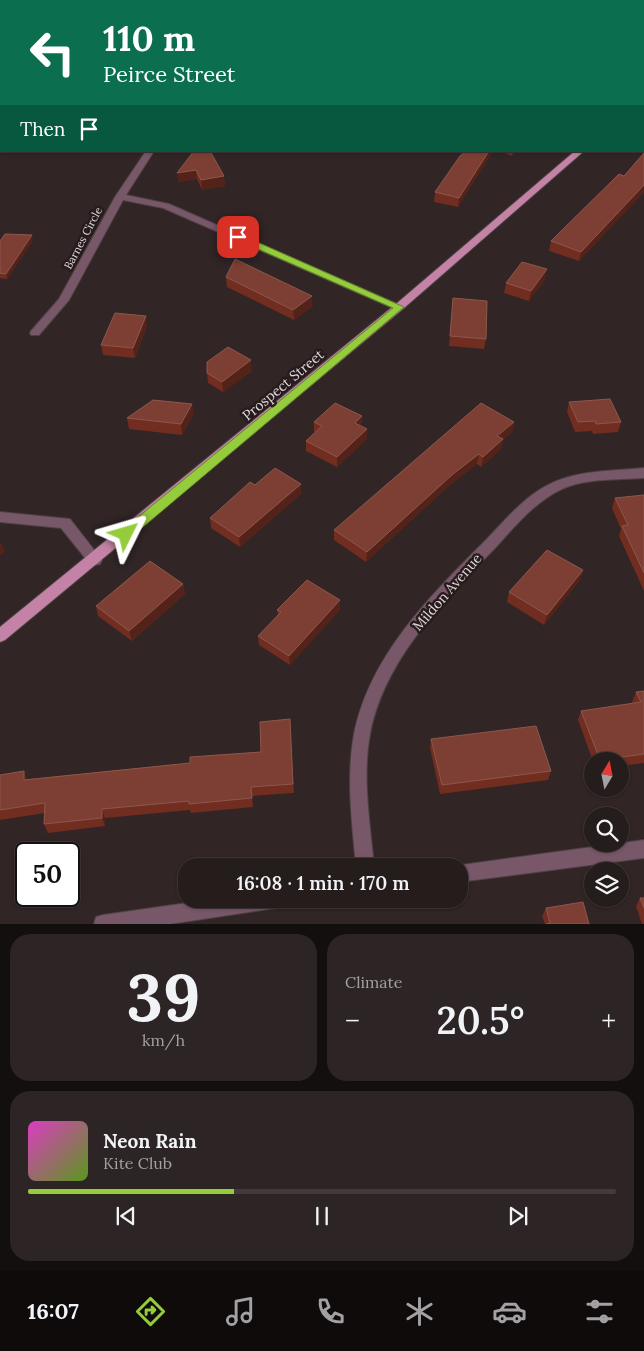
<!DOCTYPE html>
<html lang="en">
<head>
<meta charset="utf-8">
<style>
  body { margin:0; font-family:Lora,serif; background:#2d2525; color:#f1f3f6; height:100vh; display:flex; flex-direction:column; font-size:19px; white-space:nowrap }
  * { box-sizing:border-box; margin:0 }
  p { font-size:16px; color:#a3a1a3 }
  .icon { flex:none; width:28px; height:28px; fill:none; stroke:currentColor; stroke-width:2; stroke-linecap:round; stroke-linejoin:round }
  .map { position:relative; height:924px; overflow:hidden }
  .details { display:flex; flex-direction:column; gap:10px; padding:10px; background:#140f0f; flex:1 }
  .details>* { flex:none }
  .hud { position:absolute; left:0px; top:0px; width:645px; height:152px; box-shadow:0 1px 4px #0004,0 0 0 1px #423a3b; background:#0b6e4f; color:#fff; overflow:hidden }
  .needle { width:32px; rotate:10deg }
  .fabs { position:absolute; left:584px; top:752px; display:grid; gap:10px }
  .fabs a { display:grid; place-items:center; width:45px; height:45px; border-radius:50%; background:#251c1c; box-shadow:0 1px 4px #0004,0 0 0 1px #423a3b; font-size:25px }
  .speed { position:absolute; left:15px; top:842px; display:flex; gap:10px; font-size:25px; font-weight:700; text-align:center }
  .speed>* { display:grid; place-content:center; width:65px; height:65px; border-radius:50%; background:#251c1c; box-shadow:0 1px 4px #0004,0 0 0 1px #423a3b; line-height:1 }
  .speed .limit { border:2px solid #111; border-radius:8px; background:#fff; color:#111 }
  .pin { position:absolute; display:grid; place-items:center; width:42px; height:42px; color:#fff; margin:-21px; border-radius:10px; box-shadow:0 2px 8px #0006 }
  .me { position:absolute; width:55px; margin:-28px; rotate:50deg; stroke-linejoin:round; filter:drop-shadow(0 0 4px #0008) }
  .turn { display:flex; align-items:center; gap:18px; height:105px; padding:0 20px; font-size:22px }
  .turn .icon { width:65px; height:65px; stroke-width:2.5 }
  .turn b { display:block; font-size:35px; line-height:42px }
  .then { display:flex; align-items:center; height:48px; padding:0 20px; background:#0003; gap:10px; font-size:19px }
  .big { font-size:38px; font-weight:600; line-height:1.1 }
  .details .tile { flex:1; display:flex; flex-direction:column; justify-content:center; gap:8px; min-width:0; padding:0 18px; border-radius:20px; background:#2d2525 }
  .details .dial { align-items:center; gap:0 }
  .dial b { font-size:65px; line-height:1 }
  .song { display:flex; align-items:center; gap:15px }
  .cover { width:60px; height:60px; border-radius:8px; background:linear-gradient(135deg,hsl(310 70% 55%),hsl(90 70% 35%)) }
  .played { height:5px; border-radius:2px; background:linear-gradient(90deg,#94cc3c 35%,#423a3b 35%) }
  .keys { display:flex; justify-content:space-around; direction:ltr }
  .heat { display:flex; justify-content:space-between; align-items:center; font-size:28px; direction:ltr }
  .details .tiles { flex:1; display:grid; gap:10px; grid-template-columns:1fr 1fr }
  .tile:last-child { grid-column:span 2 }
  .trip { position:absolute; left:178px; top:858px; width:290px; height:50px; border-radius:20px; background:#251c1c; box-shadow:0 1px 4px #0004,0 0 0 1px #423a3b; font-weight:600; line-height:50px; text-align:center }
  .menu { display:flex; height:80px; justify-content:space-around; align-items:center; background:#0f0b0b; color:#a3a1a3 }
  .menu .icon { width:35px; height:35px }
  .menu .on { color:#94cc3c }
  .menu b { font-size:22px; color:#f1f3f6 }
  .map>svg:first-child { display:block }
</style>
</head>
<body>
<div class="map">
<svg width="644" height="924" viewBox="0 0 644 924">
  <rect width="100%" height="100%" fill="#312526"/>
  <g fill="none" stroke-linecap="round" stroke-linejoin="round">
    <g stroke="#4d4243" stroke-width="2">
      <path id="minor" d="M 181,0 L 189,0 L 189,1 L 182,1 Z
        M 416,0 L 433,0 L 433,1 L 417,1 Z
        M 146,151 L 154,151 L 126,195 L 169,204 L 404,307 L 399,310 L 395,309 L 163,208 L 123,200 L 69,300 L 39,335 L 31,335 L 30,333 L 31,331 L 59,299 L 115,197 Z
        M 644,468 L 644,478 C 618,480 586,478 562,489 C 536,501 516,525 497,546 C 445,600 385,657 370,734 C 362,778 370,823 374,866 L 356,866 C 352,823 346,777 354,734 C 370,655 431,595 486,540 C 505,520 523,498 548,485 C 576,470 613,471 644,468 Z
        M 0,512 L 70,519 L 102,560 L 100,564 L 95,565 L 90,564 L 61,528 L 0,522 Z
        M 644,840 L 644,858 L 459,882 L 459,866 L 454,866 Z
        M 215,899 L 285,899 L 282,905 L 276,908 L 170,924 L 94,924 L 96,917 L 103,915 Z"/>
    </g>
    <g stroke="#4d4243" stroke-width="2">
      <path id="major" d="M 575,151 L 584,151 L 404,308 L 5,640 L 0,642 L 0,627 L 396,304 Z"/>
    </g>
    <use href="#minor" fill="#775768" fill-rule="evenodd"/>
    <use href="#major" fill="#c483a6" fill-rule="evenodd"/>
  </g>
  <path fill="#712d1f" d="M 194,151 L 224,176 L 225,186 L 202,190 L 197,179 L 178,182 Z
    M 466,151 L 493,151 L 458,207 L 434,202 L 435,192 Z
    M 500,151 L 518,151 L 512,156 Z
    M 644,153 L 644,192 L 579,261 L 549,251 L 551,241 L 624,176 Z
    M 33,240 L 7,279 L 0,278 L 0,241 Z
    M 226,277 L 313,306 L 294,320 L 227,287 Z
    M 545,279 L 529,301 L 504,293 L 506,283 Z
    M 453,298 L 486,339 L 484,349 L 449,346 Z
    M 147,326 L 135,358 L 103,355 L 101,345 Z
    M 252,371 L 223,392 L 208,383 L 207,373 Z
    M 569,402 L 621,422 L 618,432 L 593,434 L 592,431 L 575,432 L 567,412 Z
    M 194,414 L 182,435 L 129,429 L 127,418 Z
    M 362,416 L 361,426 L 367,429 L 367,439 L 337,467 L 306,451 L 306,441 L 315,433 L 314,432 L 314,422 Z
    M 514,422 L 512,432 L 503,440 L 501,449 L 481,467 L 477,464 L 451,484 L 366,562 L 334,540 L 334,530 Z
    M 301,484 L 301,494 L 240,547 L 211,528 L 210,518 L 255,485 Z
    M 644,496 L 644,591 L 619,536 L 621,529 L 612,508 L 615,498 Z
    M 583,570 L 580,580 L 544,625 L 507,602 L 509,592 Z
    M 183,584 L 185,594 L 132,641 L 98,616 L 96,606 Z
    M 340,600 L 340,610 L 290,665 L 259,645 L 258,636 L 278,616 L 277,610 Z
    M 644,691 L 644,763 L 620,766 L 620,761 L 593,761 L 578,720 L 581,711 L 633,704 L 632,702 L 636,692 Z
    M 290,719 L 294,793 L 252,796 L 253,807 L 191,813 L 190,810 L 105,818 L 105,826 L 48,833 L 44,824 L 45,813 L 0,820 L 0,775 L 28,779 L 190,763 L 261,752 Z
    M 431,739 L 551,771 L 548,780 L 440,794 L 430,748 Z
    M 640,898 L 644,898 L 644,924 L 642,924 L 636,906 Z
    M 546,908 L 589,924 L 545,924 L 542,916 Z"/>
  <path fill="#532219" d="M 1,93 L 1,103 L 0,104 L 0,95 Z
    M 489,151 L 493,151 L 458,207 L 459,198 Z
    M 513,151 L 518,151 L 512,156 Z
    M 196,170 L 197,179 L 178,182 L 177,173 Z
    M 224,176 L 225,186 L 202,190 L 201,180 Z
    M 644,185 L 644,192 L 579,261 L 581,252 Z
    M 32,235 L 33,240 L 7,279 L 6,274 Z
    M 547,269 L 545,279 L 529,301 L 531,291 Z
    M 312,296 L 313,306 L 294,320 L 293,310 Z
    M 146,316 L 147,326 L 135,358 L 133,348 Z
    M 251,360 L 252,371 L 223,392 L 222,382 Z
    M 192,404 L 194,414 L 182,435 L 181,424 Z
    M 362,416 L 361,427 L 355,423 Z
    M 514,422 L 512,432 L 503,440 L 501,449 L 481,467 L 483,457 L 497,436 Z
    M 367,429 L 367,439 L 337,467 L 337,457 Z
    M 479,454 L 477,464 L 451,484 L 366,562 L 367,552 L 453,474 Z
    M 301,484 L 301,494 L 240,547 L 239,537 Z
    M 1,542 L 5,552 L 0,556 L 0,543 Z
    M 583,570 L 580,580 L 544,625 L 547,615 Z
    M 183,584 L 185,594 L 132,641 L 129,631 Z
    M 340,600 L 340,610 L 290,665 L 289,656 Z
    M 24,771 L 28,780 L 24,780 Z
    M 102,809 L 105,818 L 105,826 L 102,818 Z"/>
  <path fill="#7d3f33" stroke="#8d574d" d="M 526,0 L 573,0 L 575,1 L 526,1 Z
    M 607,0 L 644,0 L 644,61 L 644,1 L 608,1 Z
    M 0,69 L 1,69 L 1,93 L 0,95 Z
    M 194,151 L 210,151 L 224,176 L 201,180 L 196,170 L 177,173 Z
    M 466,151 L 489,151 L 459,198 L 435,192 L 460,156 Z
    M 644,153 L 644,185 L 581,252 L 551,241 L 619,174 L 624,176 Z
    M 5,234 L 32,235 L 6,274 L 0,273 L 0,241 Z
    M 235,259 L 312,296 L 293,310 L 226,277 Z
    M 522,262 L 547,269 L 531,291 L 506,283 Z
    M 453,298 L 487,301 L 486,339 L 450,336 Z
    M 115,313 L 146,316 L 133,348 L 101,345 Z
    M 228,347 L 251,360 L 222,382 L 207,373 L 207,362 Z
    M 610,399 L 621,422 L 596,424 L 595,421 L 578,422 L 569,402 Z
    M 153,400 L 192,404 L 181,424 L 127,418 Z
    M 335,403 L 362,416 L 355,423 L 367,429 L 337,457 L 306,441 L 322,426 L 314,422 Z
    M 481,403 L 514,422 L 497,436 L 503,439 L 483,457 L 479,454 L 453,474 L 367,552 L 334,530 Z
    M 275,468 L 301,484 L 239,537 L 210,518 L 250,482 L 255,485 Z
    M 644,495 L 644,573 L 622,526 L 628,525 L 615,498 Z
    M 547,550 L 583,570 L 547,615 L 509,592 Z
    M 150,561 L 183,584 L 129,631 L 96,606 Z
    M 307,580 L 340,600 L 289,656 L 258,636 L 281,612 L 277,610 Z
    M 644,691 L 644,754 L 600,760 L 581,711 L 641,702 L 636,692 Z
    M 290,719 L 293,784 L 251,787 L 252,798 L 189,804 L 189,801 L 102,809 L 102,818 L 44,824 L 45,803 L 0,810 L 0,775 L 24,771 L 24,780 L 190,763 L 190,757 L 261,752 L 260,722 Z
    M 536,726 L 551,771 L 442,785 L 431,739 Z
    M 640,898 L 644,898 L 644,908 Z
    M 583,902 L 589,924 L 546,924 L 550,923 L 546,908 Z"/>
  <path fill="#94cc3c" stroke="#608527" d="M 235,235 L 241,235 L 404,307 L 130,538 L 121,538 L 120,534 L 121,531 L 393,308 L 235,239 Z"/>
  <g text-anchor="middle" stroke-width="5" stroke-linejoin="round" paint-order="stroke">
    <g font-size="11" fill="#e0d8d9" stroke="#271b1d">
      <text transform="translate(83 238) rotate(-62)" y="4">Barnes Circle</text>
    </g>
    <g font-size="14" fill="#e0d8d9" stroke="#271b1d">
      <text transform="translate(283 385) rotate(-40)" y="5">Prospect Street</text>
      <text transform="translate(447 592) rotate(-49)" y="5">Mildon Avenue</text>
    </g>
  </g>
</svg>
<div class="fabs">
<a><svg class="needle" viewBox="-14 -14 28 28"><path d="M0-13l5 13h-10z" fill="#e53935"/><path d="M0 13l5-13h-10z" fill="#a3a1a3"/></svg></a>
<a><svg class="icon" aria-label="search" viewBox="0 0 24 24"><circle cx="10" cy="10" r="6"/><path d="M15 15l6 6"/></svg></a>
<a><svg class="icon" aria-label="layers" viewBox="0 0 24 24"><path d="M12 4l9 5-9 5-9-5zM3 14l9 5 9-5"/></svg></a>
</div>
<div class="speed"><div class="limit">50</div></div>
<div class="pin" style="left:238px;top:237px;background:#d93025"><svg class="icon" aria-label="arrive" viewBox="0 0 24 24"><path d="M6 21V4h12l-3 4 3 4H6"/></svg></div>
<svg class="me" style="left:126px;top:534px" viewBox="-20 -20 40 40"><path d="M0-17L14 15 0 8-14 15z" fill="#94cc3c" stroke="#fff" stroke-width="4"/></svg>
<div class="trip">16:08 · 1 min · 170 m</div>
<div class="hud">
<div class="turn"><svg class="icon" aria-label="left" viewBox="0 0 24 24"><path d="M17 20v-9H6M10 6l-5 5 5 5"/></svg><div><b>110 m</b>Peirce Street</div></div>
<div class="then">Then<svg class="icon" aria-label="arrive" viewBox="0 0 24 24"><path d="M6 21V4h12l-3 4 3 4H6"/></svg></div>
</div>
</div>
<section class="details">
<div class="tiles">
<div class="tile dial"><b>39</b><p>km/h</p></div>
<div class="tile"><p>Climate</p>
<div class="heat"><a>−</a><b class="big">20.5°</b><a>+</a></div>
</div>
<div class="tile">
<div class="song"><i class="cover"></i><div><b>Neon Rain</b><p>Kite Club</p></div></div>
<div class="played"></div>
<div class="keys"><svg class="icon" aria-label="previous" viewBox="0 0 24 24"><path d="M18 5L8 12l10 7zM5 5v14"/></svg><svg class="icon" aria-label="pause" viewBox="0 0 24 24"><path d="M8 5v14M16 5v14"/></svg><svg class="icon" aria-label="next" viewBox="0 0 24 24"><path d="M6 5l10 7-10 7zM19 5v14"/></svg></div>
</div>
</div>
</section>
<nav class="menu">
<b>16:07</b>
<svg class="icon on" aria-label="directions" viewBox="0 0 24 24"><path d="M12 3l9 9-9 9-9-9zM9 14v-3h6M13 9l2 2-2 2"/></svg>
<svg class="icon" aria-label="music" viewBox="0 0 24 24"><path d="M9 18V5l10-2v13"/><circle cx="6" cy="18" r="3"/><circle cx="16" cy="16" r="3"/></svg>
<svg class="icon" aria-label="phone" viewBox="0 0 24 24"><path d="M5 4h4l2 5-3 2q2 4 5 5l2-3 5 2v4C11 20 4 13 5 4z"/></svg>
<svg class="icon" aria-label="climate" viewBox="0 0 24 24"><path d="M12 3v18M4 7l16 10M4 17L20 7"/></svg>
<svg class="icon" aria-label="car" viewBox="0 0 24 24"><path d="M5 17H2v-5l4-1 3-4h7l3 4 3 1v5h-3M9 17h6M6 11h13"/><circle cx="7" cy="17" r="2"/><circle cx="17" cy="17" r="2"/></svg>
<svg class="icon" aria-label="filters" viewBox="0 0 24 24"><path d="M4 7h16M4 17h16"/><circle cx="9" cy="7" r="2"/><circle cx="15" cy="17" r="2"/></svg>
</nav>
</body>
</html>
